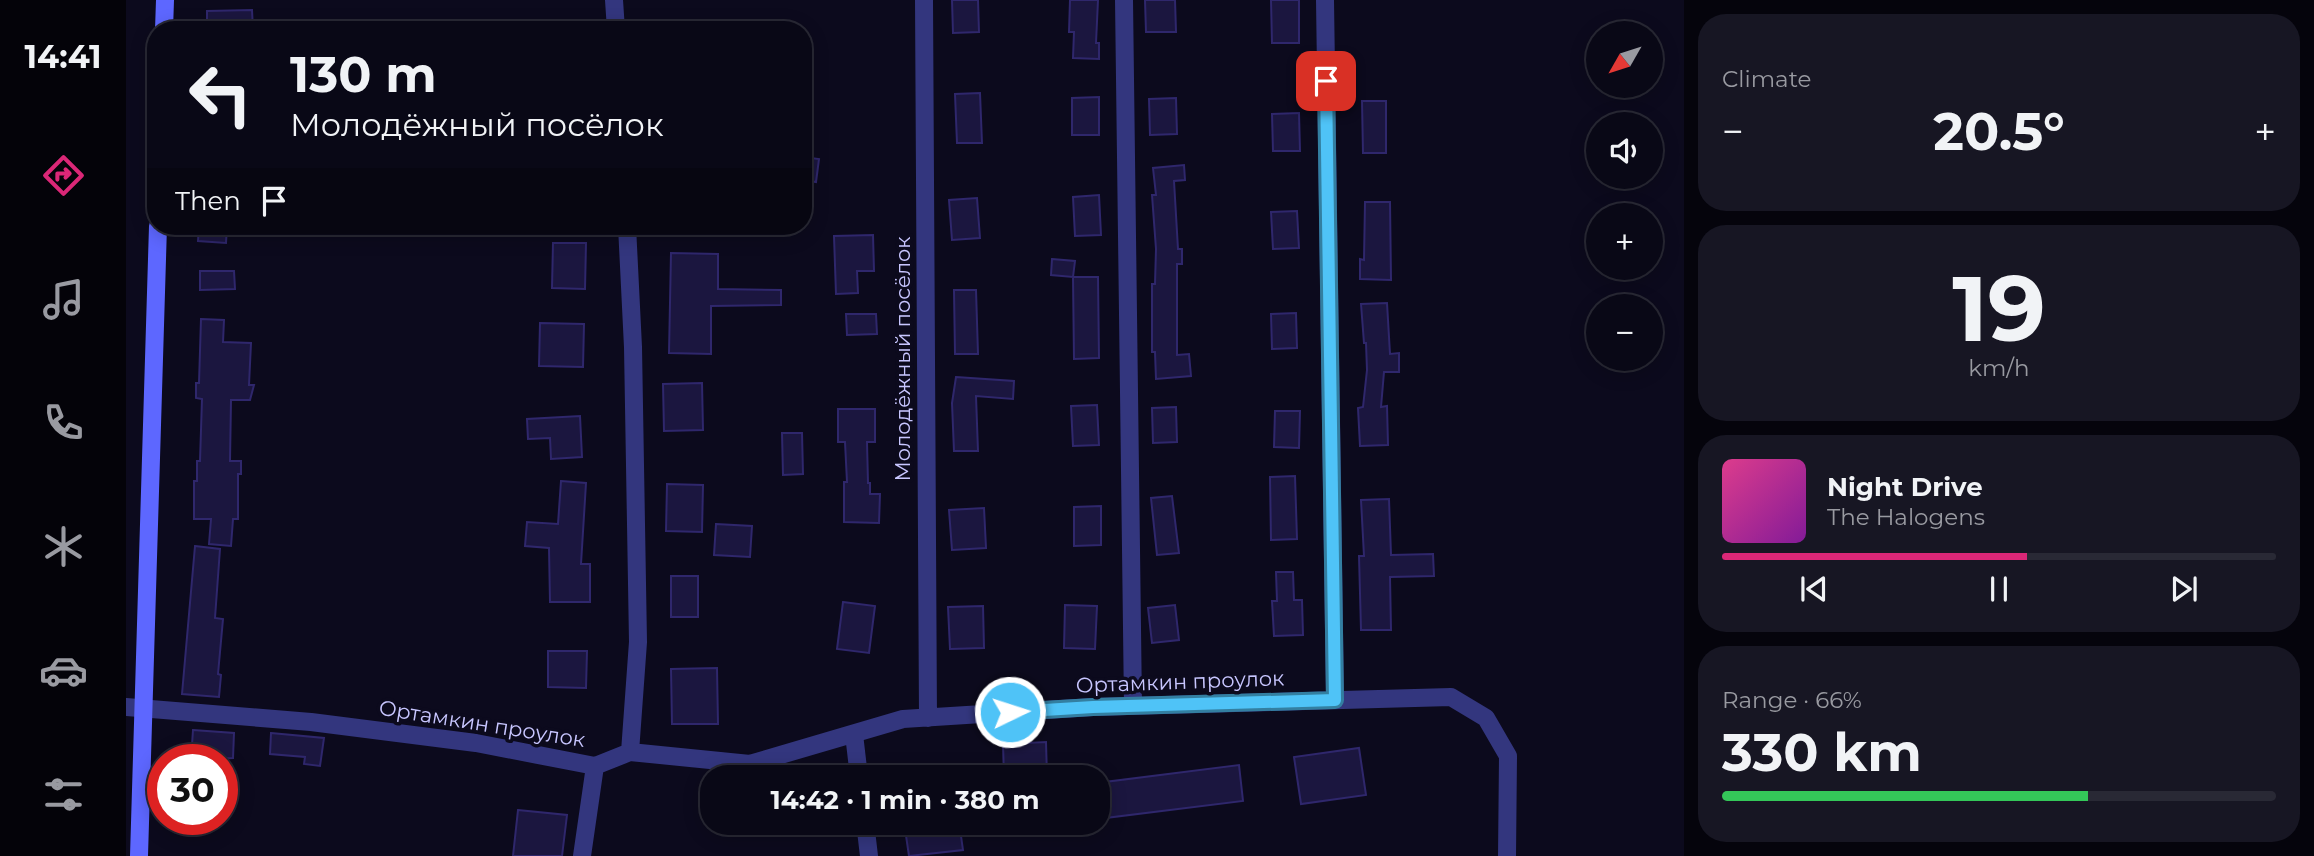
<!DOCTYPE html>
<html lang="en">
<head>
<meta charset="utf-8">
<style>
  body { margin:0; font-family:Montserrat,sans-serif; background:#171623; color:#f1f3f6; height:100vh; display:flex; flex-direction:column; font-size:26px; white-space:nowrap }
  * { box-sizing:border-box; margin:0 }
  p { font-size:23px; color:#999aa1 }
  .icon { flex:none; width:38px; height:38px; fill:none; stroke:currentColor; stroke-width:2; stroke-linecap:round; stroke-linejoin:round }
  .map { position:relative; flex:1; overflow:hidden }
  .drawer { display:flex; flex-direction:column; gap:14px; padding:14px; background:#05040c; width:630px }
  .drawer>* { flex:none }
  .banner { position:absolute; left:21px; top:21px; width:665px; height:214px; border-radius:28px; box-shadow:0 4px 18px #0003,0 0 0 2px #292935; background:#090816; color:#f1f3f6; overflow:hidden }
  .needle { width:46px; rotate:231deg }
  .fabs { position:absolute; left:1460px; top:21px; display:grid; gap:14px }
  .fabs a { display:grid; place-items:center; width:77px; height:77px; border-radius:50%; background:#090816; box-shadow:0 4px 18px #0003,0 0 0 2px #292935; font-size:35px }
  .speed { position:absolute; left:21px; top:744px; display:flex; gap:14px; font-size:35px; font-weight:700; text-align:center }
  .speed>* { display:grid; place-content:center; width:91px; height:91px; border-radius:50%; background:#090816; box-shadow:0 4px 18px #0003,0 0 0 2px #292935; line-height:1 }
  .speed .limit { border:10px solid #d22; background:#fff; color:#111 }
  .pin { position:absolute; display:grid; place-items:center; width:60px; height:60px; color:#fff; margin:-30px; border-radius:14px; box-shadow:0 4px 10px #0006 }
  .me { position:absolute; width:77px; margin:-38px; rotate:86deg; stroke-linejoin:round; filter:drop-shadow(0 0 5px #0008) }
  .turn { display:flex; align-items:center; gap:24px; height:147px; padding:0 28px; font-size:32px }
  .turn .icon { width:91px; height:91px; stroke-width:2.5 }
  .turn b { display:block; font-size:49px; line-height:60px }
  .then { display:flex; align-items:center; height:66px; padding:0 28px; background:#0003; gap:14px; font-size:26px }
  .big { font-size:52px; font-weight:700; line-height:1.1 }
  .drawer .card { flex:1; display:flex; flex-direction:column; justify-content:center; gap:10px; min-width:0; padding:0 24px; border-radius:28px; background:#171623 }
  .drawer .dial { align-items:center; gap:0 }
  .dial b { font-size:91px; line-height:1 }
  .song { display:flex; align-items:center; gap:21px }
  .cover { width:84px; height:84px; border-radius:10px; background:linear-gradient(135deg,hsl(330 70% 55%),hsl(290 70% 35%)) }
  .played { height:7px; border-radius:4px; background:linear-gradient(90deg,#db2777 55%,#292935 55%) }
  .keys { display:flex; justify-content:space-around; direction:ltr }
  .heat { display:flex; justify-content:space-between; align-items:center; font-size:38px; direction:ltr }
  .charge { height:10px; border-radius:5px; background:linear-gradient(90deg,#34c759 66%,#292935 0) }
  .trip { position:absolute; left:574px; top:765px; width:410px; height:70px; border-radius:28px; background:#090816; box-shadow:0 4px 18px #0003,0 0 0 2px #292935; font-weight:700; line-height:70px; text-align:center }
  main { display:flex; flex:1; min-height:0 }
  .tabs { display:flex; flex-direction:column; width:126px; justify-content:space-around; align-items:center; background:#040309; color:#999aa1 }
  .tabs .icon { width:49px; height:49px }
  .tabs .on { color:#db2777 }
  .tabs b { font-size:32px; color:#f1f3f6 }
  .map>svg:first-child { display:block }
</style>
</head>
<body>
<main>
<nav class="tabs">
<b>14:41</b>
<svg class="icon on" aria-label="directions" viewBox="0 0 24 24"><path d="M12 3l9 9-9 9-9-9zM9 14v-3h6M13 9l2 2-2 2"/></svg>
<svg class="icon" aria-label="music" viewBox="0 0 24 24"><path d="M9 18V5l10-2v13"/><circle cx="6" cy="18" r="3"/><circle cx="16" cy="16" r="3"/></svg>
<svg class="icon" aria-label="phone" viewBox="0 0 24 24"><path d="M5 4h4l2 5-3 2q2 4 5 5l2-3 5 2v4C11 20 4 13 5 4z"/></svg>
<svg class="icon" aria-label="climate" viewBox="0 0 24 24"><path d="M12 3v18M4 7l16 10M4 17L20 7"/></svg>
<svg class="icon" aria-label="car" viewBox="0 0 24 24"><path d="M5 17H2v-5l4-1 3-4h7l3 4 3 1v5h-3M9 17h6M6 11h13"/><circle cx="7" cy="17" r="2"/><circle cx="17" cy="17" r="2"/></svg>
<svg class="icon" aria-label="filters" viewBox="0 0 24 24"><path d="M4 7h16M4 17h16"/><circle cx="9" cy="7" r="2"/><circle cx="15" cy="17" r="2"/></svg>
</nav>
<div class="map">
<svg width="1558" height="856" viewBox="0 0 1558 856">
  <rect width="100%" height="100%" fill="#0c0a1d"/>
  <path fill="#1b163f" stroke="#2f276c" stroke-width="2" d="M 826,0 L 852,0 L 853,32 L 827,33 Z
    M 944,0 L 972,0 L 970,43 L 973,43 L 973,59 L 947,58 L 948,32 L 943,32 Z
    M 1019,0 L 1049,0 L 1050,32 L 1020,32 Z
    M 1145,0 L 1173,0 L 1173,43 L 1146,43 Z
    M 126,10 L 127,30 L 81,30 L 81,11 Z
    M 854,93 L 856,143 L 831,143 L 829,94 Z
    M 973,97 L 973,135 L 946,135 L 946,98 Z
    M 1050,98 L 1051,134 L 1024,135 L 1023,99 Z
    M 1236,101 L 1260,101 L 1260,153 L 1237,153 Z
    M 1173,113 L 1174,151 L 1147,151 L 1146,114 Z
    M 677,157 L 693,159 L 690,182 L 677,180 Z
    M 1058,165 L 1059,180 L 1048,181 L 1052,249 L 1056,249 L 1056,264 L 1051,264 L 1051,355 L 1063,354 L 1065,376 L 1030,379 L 1029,352 L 1026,352 L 1026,284 L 1029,284 L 1030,249 L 1026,195 L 1030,195 L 1027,168 Z
    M 973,195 L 975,235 L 949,236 L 947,197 Z
    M 851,198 L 854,238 L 826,240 L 823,200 Z
    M 1239,202 L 1264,202 L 1265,280 L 1234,279 L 1234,259 L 1238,260 Z
    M 1171,211 L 1173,248 L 1147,249 L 1145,212 Z
    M 73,226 L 101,226 L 100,243 L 72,241 Z
    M 747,235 L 748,271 L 731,271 L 732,293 L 710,294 L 708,236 Z
    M 427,243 L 460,243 L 459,289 L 426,288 Z
    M 545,253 L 592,254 L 592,289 L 655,290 L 655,305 L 585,306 L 585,354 L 543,353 Z
    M 926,259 L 949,261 L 947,277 L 925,275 Z
    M 74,271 L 108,271 L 109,289 L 74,290 Z
    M 947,277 L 972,277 L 973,358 L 948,359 Z
    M 828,290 L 850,290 L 852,354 L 829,354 Z
    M 1261,303 L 1264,354 L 1273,353 L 1273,372 L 1258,372 L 1255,407 L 1261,406 L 1262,445 L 1234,446 L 1232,408 L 1237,407 L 1241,370 L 1240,343 L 1238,343 L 1235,304 Z
    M 1170,313 L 1171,348 L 1146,349 L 1145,314 Z
    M 720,314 L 750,314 L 751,334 L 721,335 Z
    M 75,319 L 98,320 L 97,342 L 125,343 L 123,385 L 128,385 L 124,400 L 105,400 L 104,461 L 115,461 L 115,474 L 112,474 L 112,519 L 107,519 L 105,546 L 83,544 L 85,519 L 68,519 L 68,481 L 71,481 L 71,461 L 74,461 L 76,399 L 70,398 L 70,383 L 73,383 Z
    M 414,323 L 458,324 L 457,367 L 413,366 Z
    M 830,377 L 888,381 L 887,399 L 850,396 L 852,451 L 828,451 L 826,403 Z
    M 576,383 L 577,430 L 538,431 L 537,384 Z
    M 971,405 L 973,445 L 947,446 L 945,406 Z
    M 1050,407 L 1051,442 L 1027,443 L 1026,408 Z
    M 712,409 L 749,409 L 749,442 L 741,442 L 742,483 L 744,483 L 744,494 L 754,494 L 753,523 L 718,522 L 718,482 L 721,482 L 719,442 L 712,442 Z
    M 1149,411 L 1174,411 L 1173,448 L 1148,447 Z
    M 454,416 L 456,457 L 425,459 L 424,438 L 402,439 L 401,419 Z
    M 656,433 L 676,433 L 677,474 L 657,475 Z
    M 1169,476 L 1171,539 L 1145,540 L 1144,477 Z
    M 435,481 L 460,483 L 455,564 L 464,564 L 464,602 L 424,602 L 423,548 L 399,546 L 401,522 L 432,524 Z
    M 541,484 L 577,485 L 576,532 L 540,531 Z
    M 1046,496 L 1053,553 L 1031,555 L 1025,498 Z
    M 1263,499 L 1265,555 L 1307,554 L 1308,576 L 1264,577 L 1265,630 L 1235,630 L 1233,556 L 1238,556 L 1235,500 Z
    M 975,506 L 975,545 L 948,546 L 948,507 Z
    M 858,508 L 860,548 L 826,550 L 823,510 Z
    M 590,524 L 626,526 L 624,557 L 588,555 Z
    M 69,546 L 94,549 L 89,618 L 97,619 L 92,674 L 95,675 L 93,697 L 56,694 Z
    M 1150,572 L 1167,572 L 1168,600 L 1176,600 L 1177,635 L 1148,636 L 1146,601 L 1151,601 Z
    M 545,576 L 572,576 L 572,617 L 545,617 Z
    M 717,602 L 749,606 L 743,653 L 711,649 Z
    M 939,605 L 971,606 L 969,649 L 938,648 Z
    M 1049,605 L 1053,640 L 1026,643 L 1022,608 Z
    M 857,606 L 858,648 L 824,649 L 822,607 Z
    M 422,651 L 461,651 L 460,688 L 422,687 Z
    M 591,668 L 592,724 L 546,724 L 545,669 Z
    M 67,730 L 108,733 L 107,758 L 65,760 Z
    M 145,733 L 198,738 L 194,766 L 178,764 L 179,757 L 144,754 Z
    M 920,742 L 921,777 L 878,777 L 877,744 Z
    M 1233,748 L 1240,795 L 1175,804 L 1168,757 Z
    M 1113,765 L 1117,801 L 971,819 L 971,783 Z
    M 392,810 L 441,815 L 436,856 L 387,856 Z
    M 778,822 L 833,822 L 837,850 L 783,856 Z"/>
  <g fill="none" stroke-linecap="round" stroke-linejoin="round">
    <path stroke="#33367e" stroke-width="18" d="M 488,0 L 490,30
      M 798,0 L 802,718
      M 998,0 L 1007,706
      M 1199,0 L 1209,700
      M 501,226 L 507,347 L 512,642 L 504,752
      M 0,707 L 185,722 L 350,743 L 469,766 L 504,752 L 624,764 L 777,719 L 967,707 L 1325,697 L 1360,718 L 1382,756 L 1381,856
      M 728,734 L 733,777
      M 739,822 L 743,856
      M 456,856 L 469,766"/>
    <path stroke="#5d67ff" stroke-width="18" d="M 38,30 L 39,0
      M 13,856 L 32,226"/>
  </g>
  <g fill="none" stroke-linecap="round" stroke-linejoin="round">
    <g stroke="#337fa1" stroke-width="18">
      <path id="route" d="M 884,712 L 967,707 L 1209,700 L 1200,81"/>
    </g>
    <use href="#route" stroke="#4fc3f7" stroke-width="12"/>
  </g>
  <g text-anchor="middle" stroke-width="7" stroke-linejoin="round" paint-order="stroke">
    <g font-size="21" fill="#c8c6ff" stroke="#0c0a1d">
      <text transform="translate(777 359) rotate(-90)" y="7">Молодёжный посёлок</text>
      <text transform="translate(1054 682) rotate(-2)" y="7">Ортамкин проулок</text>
      <text transform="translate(356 724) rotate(9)" y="7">Ортамкин проулок</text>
    </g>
  </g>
</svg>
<div class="fabs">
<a><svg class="needle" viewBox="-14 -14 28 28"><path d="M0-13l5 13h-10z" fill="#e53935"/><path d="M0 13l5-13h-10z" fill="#999aa1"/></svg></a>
<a><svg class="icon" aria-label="sound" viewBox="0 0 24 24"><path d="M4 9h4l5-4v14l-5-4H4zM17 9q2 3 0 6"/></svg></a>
<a>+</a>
<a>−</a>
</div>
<div class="speed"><div class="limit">30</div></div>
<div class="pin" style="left:1200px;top:81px;background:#d93025"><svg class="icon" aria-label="arrive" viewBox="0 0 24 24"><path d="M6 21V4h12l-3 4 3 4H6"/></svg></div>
<svg class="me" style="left:884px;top:712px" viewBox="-20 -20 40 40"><circle r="17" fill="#4fc3f7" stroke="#fff" stroke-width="3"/><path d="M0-11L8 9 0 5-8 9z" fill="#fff"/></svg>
<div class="trip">14:42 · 1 min · 380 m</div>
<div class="banner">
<div class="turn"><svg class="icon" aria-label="left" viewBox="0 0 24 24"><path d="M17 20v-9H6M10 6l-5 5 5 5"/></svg><div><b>130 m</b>Молодёжный посёлок</div></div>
<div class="then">Then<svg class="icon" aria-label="arrive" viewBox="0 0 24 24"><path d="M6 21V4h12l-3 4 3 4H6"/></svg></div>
</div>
</div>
<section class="drawer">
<div class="card"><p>Climate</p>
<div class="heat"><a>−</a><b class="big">20.5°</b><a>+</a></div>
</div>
<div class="card dial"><b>19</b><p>km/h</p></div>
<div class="card">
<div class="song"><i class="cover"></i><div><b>Night Drive</b><p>The Halogens</p></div></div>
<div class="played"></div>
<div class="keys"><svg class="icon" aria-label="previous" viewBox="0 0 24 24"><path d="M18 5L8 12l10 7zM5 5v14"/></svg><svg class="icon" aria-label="pause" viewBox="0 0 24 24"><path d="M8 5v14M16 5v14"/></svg><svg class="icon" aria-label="next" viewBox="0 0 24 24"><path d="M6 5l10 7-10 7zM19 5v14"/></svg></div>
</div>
<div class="card"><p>Range · 66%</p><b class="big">330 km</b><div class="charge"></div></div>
</section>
</main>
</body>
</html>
